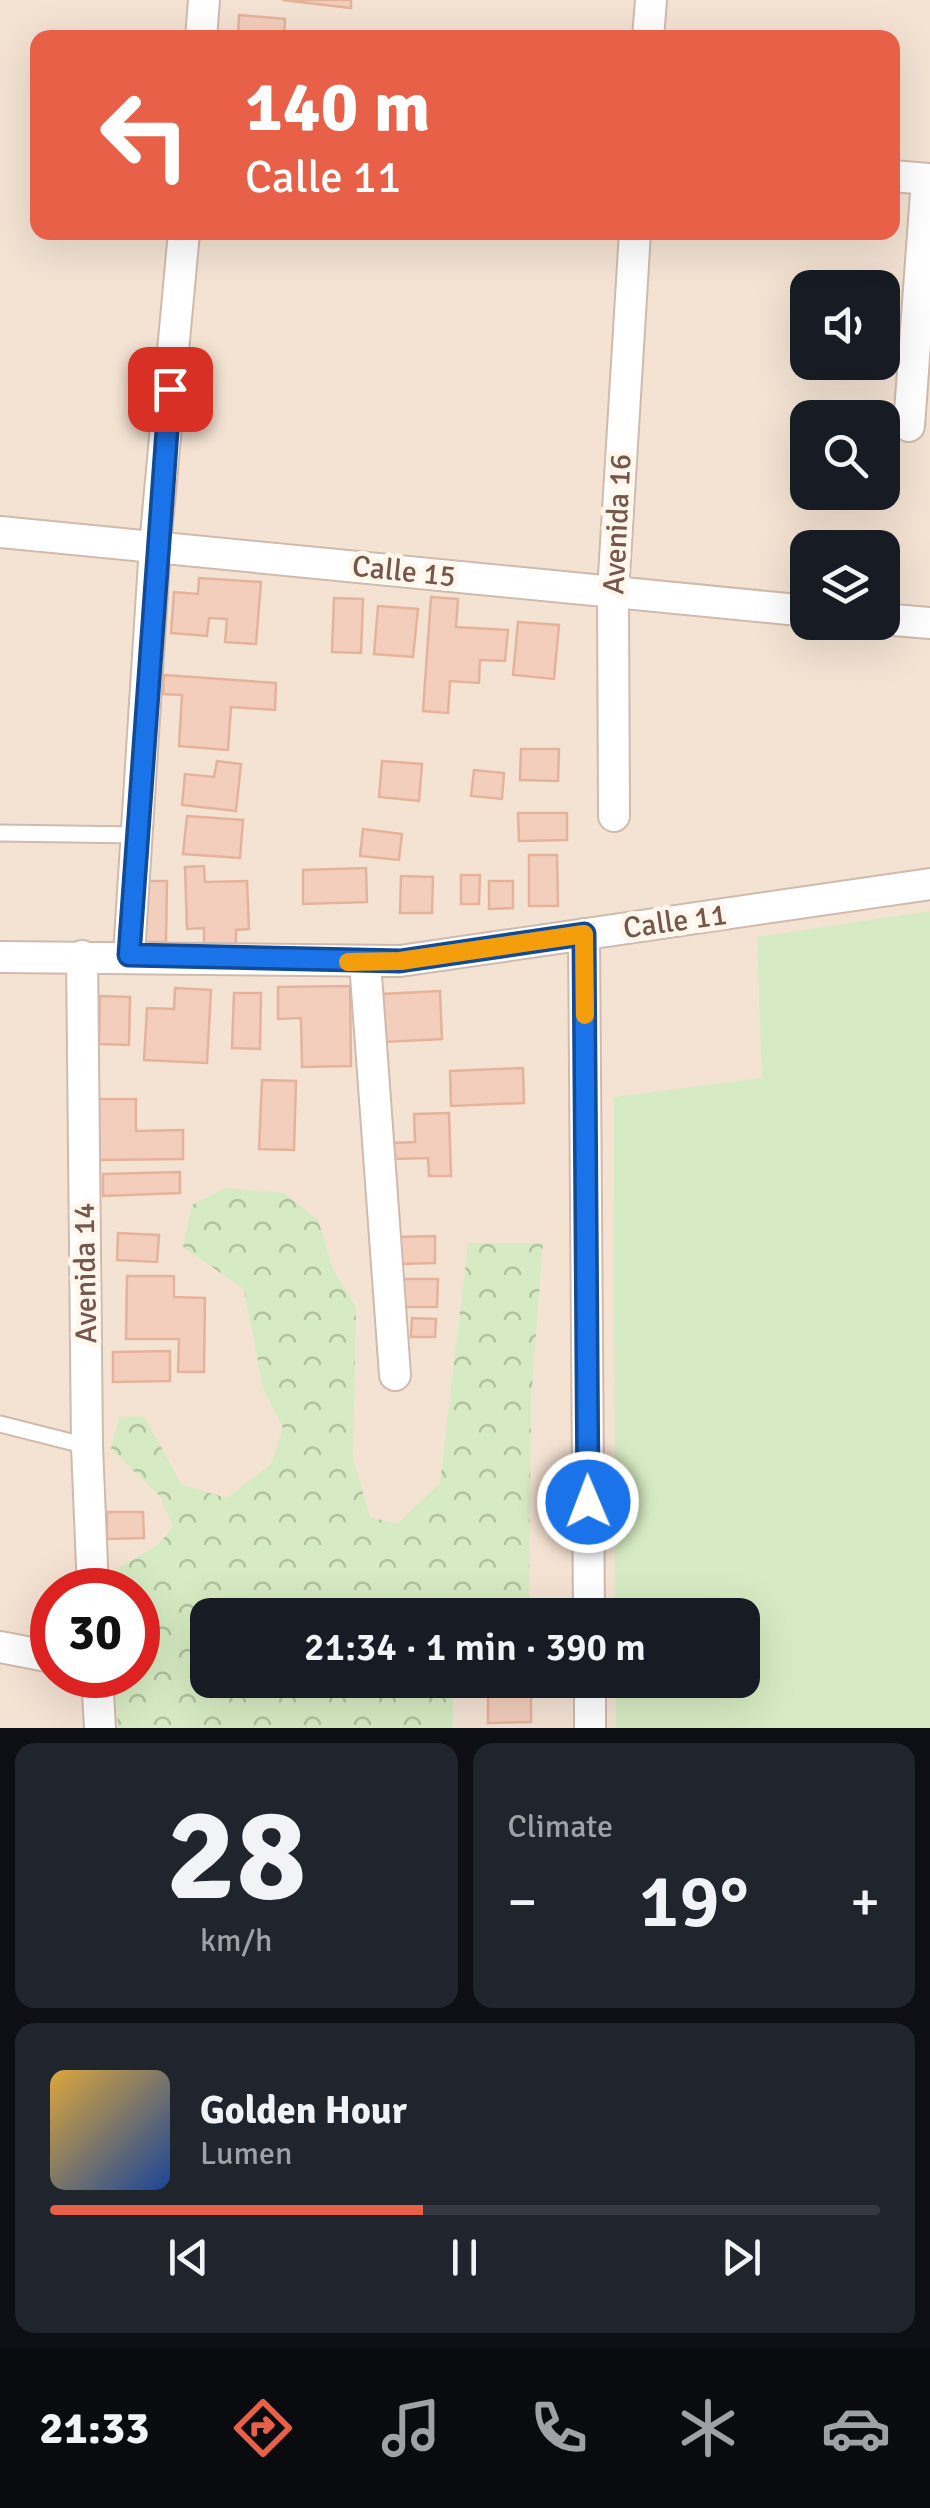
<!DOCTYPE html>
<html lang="en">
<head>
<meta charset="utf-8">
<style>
  body { margin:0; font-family:Signika,sans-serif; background:#20242c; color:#f1f3f6; height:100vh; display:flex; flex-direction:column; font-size:38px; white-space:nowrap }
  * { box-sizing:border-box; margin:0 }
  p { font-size:32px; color:#9ea1a6 }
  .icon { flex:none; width:55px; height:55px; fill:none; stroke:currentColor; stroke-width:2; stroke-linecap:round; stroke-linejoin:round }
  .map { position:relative; height:1728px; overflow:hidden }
  .side { display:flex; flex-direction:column; gap:15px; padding:15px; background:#0d0f14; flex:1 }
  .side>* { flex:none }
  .guide { position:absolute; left:30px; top:30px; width:870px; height:210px; border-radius:20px; box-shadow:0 10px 40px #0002; background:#e86048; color:#fff; overflow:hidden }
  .fabs { position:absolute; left:790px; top:270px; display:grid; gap:20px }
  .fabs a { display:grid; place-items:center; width:110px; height:110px; border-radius:20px; background:#171b24; box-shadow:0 10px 40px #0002; font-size:50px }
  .speed { position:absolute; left:30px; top:1568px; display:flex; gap:20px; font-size:50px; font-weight:700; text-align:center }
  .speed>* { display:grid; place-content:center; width:130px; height:130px; border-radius:50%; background:#171b24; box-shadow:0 10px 40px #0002; line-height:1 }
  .speed .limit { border:15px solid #d22; background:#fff; color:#111 }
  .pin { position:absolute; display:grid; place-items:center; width:85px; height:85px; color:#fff; margin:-42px; border-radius:20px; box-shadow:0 5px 15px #0006 }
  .me { position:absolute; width:110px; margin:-55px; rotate:359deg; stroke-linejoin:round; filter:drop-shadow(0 0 8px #0008) }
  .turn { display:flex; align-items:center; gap:35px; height:210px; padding:0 50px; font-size:45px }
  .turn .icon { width:130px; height:130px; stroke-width:2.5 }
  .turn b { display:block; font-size:70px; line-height:85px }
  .big { font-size:75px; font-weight:600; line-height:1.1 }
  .side .tile { flex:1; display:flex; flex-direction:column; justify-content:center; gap:15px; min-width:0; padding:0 35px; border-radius:20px; background:#20242c }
  .side .dial { align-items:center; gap:0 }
  .dial b { font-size:130px; line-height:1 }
  .song { display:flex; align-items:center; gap:30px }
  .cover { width:120px; height:120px; border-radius:15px; background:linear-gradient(135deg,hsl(40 70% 55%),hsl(220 70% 35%)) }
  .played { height:10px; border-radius:5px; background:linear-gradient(90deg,#e86048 45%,#363941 45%) }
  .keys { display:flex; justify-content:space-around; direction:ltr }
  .heat { display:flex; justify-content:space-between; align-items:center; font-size:55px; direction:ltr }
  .side .tiles { flex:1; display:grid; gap:15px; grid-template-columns:1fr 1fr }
  .tile:last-child { grid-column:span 2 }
  .trip { position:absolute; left:190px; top:1598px; width:570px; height:100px; border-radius:20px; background:#171b24; box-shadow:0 10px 40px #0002; font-weight:600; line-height:100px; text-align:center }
  .tabs { display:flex; height:160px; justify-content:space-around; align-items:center; background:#090b0e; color:#9ea1a6 }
  .tabs .icon { width:70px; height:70px }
  .tabs .on { color:#e86048 }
  .tabs b { font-size:45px; color:#f1f3f6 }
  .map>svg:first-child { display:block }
</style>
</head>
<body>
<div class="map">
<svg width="930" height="1728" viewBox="0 0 930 1728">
  <defs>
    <pattern id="forest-crowns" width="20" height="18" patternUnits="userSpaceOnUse" patternTransform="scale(2.5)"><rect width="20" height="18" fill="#d6ebc3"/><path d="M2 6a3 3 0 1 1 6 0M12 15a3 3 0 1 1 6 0" fill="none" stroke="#b2c1a0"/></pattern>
  </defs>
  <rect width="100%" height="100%" fill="#fdf2e5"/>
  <path fill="#f4e3d3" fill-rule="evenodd" d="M 0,0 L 930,0 L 930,1728 L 0,1728 ZM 38,38 L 892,38 L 892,232 L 38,232 ZM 808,288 L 882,288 L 882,362 L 808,362 ZM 808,418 L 882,418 L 882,492 L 808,492 ZM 808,548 L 882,548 L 882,622 L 808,622 ZM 52,1590 L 138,1590 L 138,1675 L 52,1675 ZM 208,1615 L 742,1615 L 742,1680 L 208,1680 Z"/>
  <path fill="#d6ebc3" d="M 930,911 L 930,1728 L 616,1728 L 616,1680 L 742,1680 L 742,1615 L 615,1615 L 614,1097 L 762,1078 L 757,937 Z"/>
  <path fill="url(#forest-crowns)" d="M 225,1188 L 284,1193 L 318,1220 L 333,1269 L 356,1307 L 353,1458 L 370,1517 L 397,1524 L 440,1483 L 468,1243 L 543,1243 L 531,1399 L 529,1615 L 208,1615 L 208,1680 L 493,1680 L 453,1688 L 453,1728 L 118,1728 L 114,1675 L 138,1675 L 138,1590 L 107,1590 L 106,1575 L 158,1545 L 173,1527 L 161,1497 L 111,1449 L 119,1417 L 144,1416 L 182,1485 L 227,1498 L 271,1464 L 283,1428 L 263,1388 L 244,1289 L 183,1247 L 192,1205 Z"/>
  <path fill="#f3cebc" stroke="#e5b39c" stroke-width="2.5" d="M 282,0 L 351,0 L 351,8 Z
    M 239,15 L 285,19 L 284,38 L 238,38 Z
    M 199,578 L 261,582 L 256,644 L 225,642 L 227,619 L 209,618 L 207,636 L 171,633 L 174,592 L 198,594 Z
    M 431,597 L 458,599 L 456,627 L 508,630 L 505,661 L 480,660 L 479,683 L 450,681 L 448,713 L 423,711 Z
    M 334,598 L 363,599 L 361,653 L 332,652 Z
    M 378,606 L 418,609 L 413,657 L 374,654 Z
    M 518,622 L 559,625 L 554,679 L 513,675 Z
    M 164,675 L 276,683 L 275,710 L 231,707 L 228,750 L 179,746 L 182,695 L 163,694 Z
    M 521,749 L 559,749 L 558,781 L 520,780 Z
    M 217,761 L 241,764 L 236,811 L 182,805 L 185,774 L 214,777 Z
    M 382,761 L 422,764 L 419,801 L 379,797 Z
    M 474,770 L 504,773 L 502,799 L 471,796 Z
    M 518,813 L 567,813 L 567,840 L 519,841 Z
    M 187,816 L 243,820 L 240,858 L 183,854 Z
    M 363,829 L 402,834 L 399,860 L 360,856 Z
    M 529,855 L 557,855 L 558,906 L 529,906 Z
    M 204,866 L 205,882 L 247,881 L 249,929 L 236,930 L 236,946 L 204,947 L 204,928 L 187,929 L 185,867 Z
    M 366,868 L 367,902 L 303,904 L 303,870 Z
    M 461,875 L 480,875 L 479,904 L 461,904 Z
    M 401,876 L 433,877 L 432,913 L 400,913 Z
    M 138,881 L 167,881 L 166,942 L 137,942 Z
    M 489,881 L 513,881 L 513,908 L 489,909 Z
    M 350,986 L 351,1066 L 302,1067 L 301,1018 L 278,1019 L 278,987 Z
    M 175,988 L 211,990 L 207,1063 L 144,1060 L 147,1008 L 174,1009 Z
    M 440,991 L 442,1039 L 384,1042 L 382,994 Z
    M 234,993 L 261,993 L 260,1049 L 232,1048 Z
    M 100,996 L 130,997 L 129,1045 L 99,1044 Z
    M 523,1068 L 524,1103 L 451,1106 L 450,1071 Z
    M 262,1080 L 296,1081 L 294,1150 L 259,1149 Z
    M 99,1099 L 136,1099 L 136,1131 L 183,1130 L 183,1159 L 99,1160 Z
    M 449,1113 L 451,1176 L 429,1176 L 428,1158 L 392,1159 L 392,1143 L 415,1142 L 414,1114 Z
    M 180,1172 L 180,1193 L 103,1196 L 103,1174 Z
    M 118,1233 L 159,1235 L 157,1262 L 117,1260 Z
    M 435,1236 L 435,1263 L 399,1264 L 398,1237 Z
    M 127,1276 L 174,1276 L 174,1297 L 205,1298 L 204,1372 L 178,1372 L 179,1339 L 126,1339 Z
    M 404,1279 L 438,1279 L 437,1307 L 403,1307 Z
    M 412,1318 L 436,1319 L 435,1337 L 411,1337 Z
    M 170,1351 L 170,1381 L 113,1382 L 113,1352 Z
    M 107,1512 L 143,1512 L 144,1538 L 107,1539 Z
    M 488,1692 L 531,1692 L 531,1722 L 488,1723 Z"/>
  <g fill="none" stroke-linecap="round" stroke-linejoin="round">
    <g stroke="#d0baae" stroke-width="19">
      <path id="service" d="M 0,833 L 138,835
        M 0,1424 L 87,1446"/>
    </g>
    <g stroke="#d0baae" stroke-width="34">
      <path id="minor" d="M 201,38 L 204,0
        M 648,38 L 651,0
        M 892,176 L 930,179
        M 909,426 L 927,179
        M 0,532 L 808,611
        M 882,619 L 930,623
        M 614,816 L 613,592 L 635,232
        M 584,934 L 589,1615
        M 129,955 L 155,546 L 184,232
        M 82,956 L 87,1446 L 93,1590
        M 0,957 L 400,961 L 930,884
        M 365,962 L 395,1375
        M 0,1647 L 52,1657
        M 97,1675 L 100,1728
        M 590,1680 L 590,1728"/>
    </g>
    <use href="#service" stroke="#fff" stroke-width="15"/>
    <use href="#minor" stroke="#fff" stroke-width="30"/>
  </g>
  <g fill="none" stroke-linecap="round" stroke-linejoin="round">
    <g stroke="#114b97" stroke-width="25">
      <path id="route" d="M 170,389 L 129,955 L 400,961 L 584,934 L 588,1502"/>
    </g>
    <use href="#route" stroke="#1a73e8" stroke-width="18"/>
    <path stroke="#f59e0b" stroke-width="18" d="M 348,962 L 400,961 L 584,934 L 585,1015"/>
  </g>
  <g text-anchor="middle" stroke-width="10" stroke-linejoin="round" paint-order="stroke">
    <g font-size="30" fill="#76564a" stroke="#fff6ec">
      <text transform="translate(617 524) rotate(-87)" y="10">Avenida 16</text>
      <text transform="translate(404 571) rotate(6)" y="10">Calle 15</text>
      <text transform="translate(675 921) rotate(-8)" y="10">Calle 11</text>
      <text transform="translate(85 1273) rotate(-91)" y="10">Avenida 14</text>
    </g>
  </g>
</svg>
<div class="fabs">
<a><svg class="icon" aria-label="sound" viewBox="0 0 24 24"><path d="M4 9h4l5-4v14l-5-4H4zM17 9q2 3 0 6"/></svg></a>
<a><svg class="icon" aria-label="search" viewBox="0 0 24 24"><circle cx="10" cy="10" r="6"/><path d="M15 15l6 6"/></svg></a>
<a><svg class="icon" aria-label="layers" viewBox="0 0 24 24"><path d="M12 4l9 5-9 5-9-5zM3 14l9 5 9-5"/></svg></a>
</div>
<div class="speed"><div class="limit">30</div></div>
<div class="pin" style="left:170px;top:389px;background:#d93025"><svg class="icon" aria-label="arrive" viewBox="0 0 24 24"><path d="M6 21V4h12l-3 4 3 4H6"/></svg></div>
<svg class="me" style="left:588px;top:1502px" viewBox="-20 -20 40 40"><circle r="17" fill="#1a73e8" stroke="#fff" stroke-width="3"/><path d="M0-11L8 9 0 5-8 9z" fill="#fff"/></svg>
<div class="trip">21:34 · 1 min · 390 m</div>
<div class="guide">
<div class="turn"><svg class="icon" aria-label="left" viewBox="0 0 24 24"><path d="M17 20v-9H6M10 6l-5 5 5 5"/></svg><div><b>140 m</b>Calle 11</div></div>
</div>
</div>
<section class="side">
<div class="tiles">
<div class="tile dial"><b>28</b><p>km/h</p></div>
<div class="tile"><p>Climate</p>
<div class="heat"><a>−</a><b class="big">19°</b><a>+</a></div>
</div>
<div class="tile">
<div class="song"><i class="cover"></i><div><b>Golden Hour</b><p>Lumen</p></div></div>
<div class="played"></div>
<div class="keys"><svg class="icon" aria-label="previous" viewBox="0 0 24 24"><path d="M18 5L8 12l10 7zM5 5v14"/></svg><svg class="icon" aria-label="pause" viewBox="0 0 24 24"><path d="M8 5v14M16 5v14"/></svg><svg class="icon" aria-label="next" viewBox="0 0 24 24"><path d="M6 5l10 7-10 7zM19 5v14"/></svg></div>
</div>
</div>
</section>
<nav class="tabs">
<b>21:33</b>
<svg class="icon on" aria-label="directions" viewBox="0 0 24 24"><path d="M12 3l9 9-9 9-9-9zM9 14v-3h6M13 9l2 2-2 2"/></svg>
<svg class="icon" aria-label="music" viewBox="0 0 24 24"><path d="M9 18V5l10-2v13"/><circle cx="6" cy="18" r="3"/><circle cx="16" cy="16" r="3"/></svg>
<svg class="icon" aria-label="phone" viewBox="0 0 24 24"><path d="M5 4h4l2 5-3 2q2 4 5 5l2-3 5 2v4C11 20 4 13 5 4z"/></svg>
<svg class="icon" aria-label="climate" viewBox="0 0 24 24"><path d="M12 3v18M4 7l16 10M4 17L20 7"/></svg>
<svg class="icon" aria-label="car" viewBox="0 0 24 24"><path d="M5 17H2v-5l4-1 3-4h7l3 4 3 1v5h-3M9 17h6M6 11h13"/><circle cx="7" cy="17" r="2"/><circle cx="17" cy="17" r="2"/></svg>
</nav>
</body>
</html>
